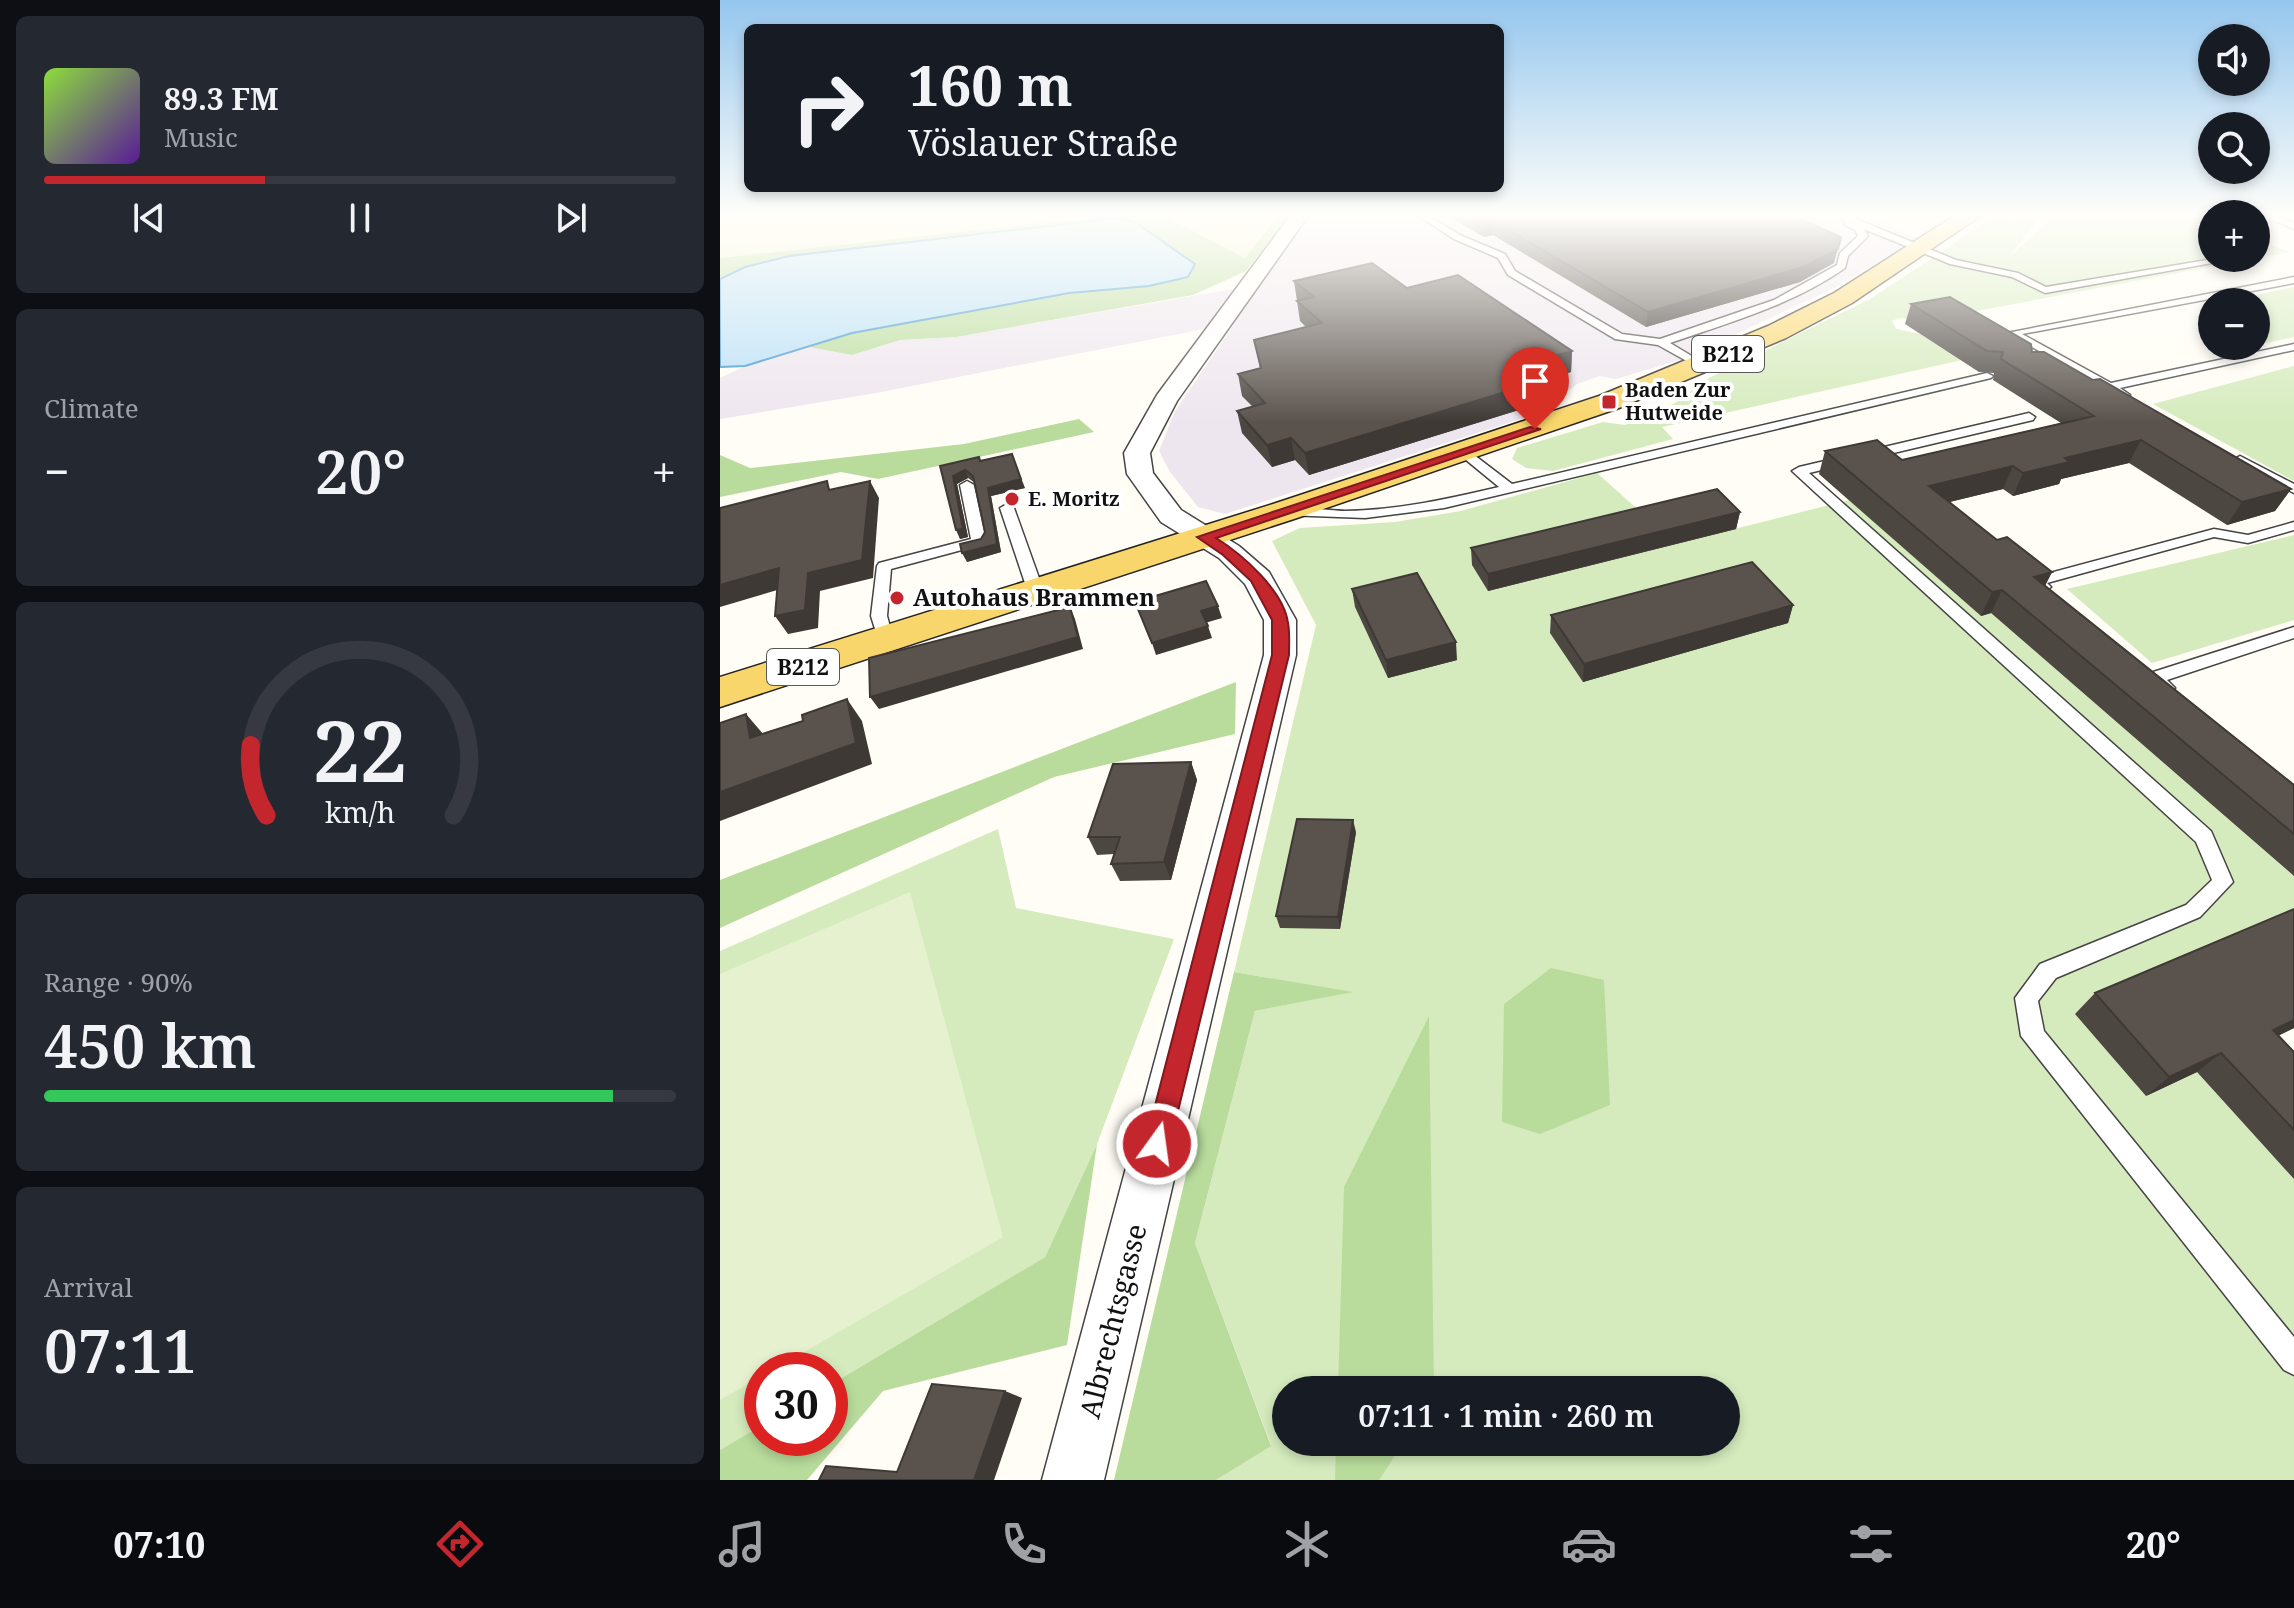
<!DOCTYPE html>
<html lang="en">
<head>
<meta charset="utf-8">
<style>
  body { margin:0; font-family:"Noto Serif",serif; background:#242831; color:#f1f3f6; height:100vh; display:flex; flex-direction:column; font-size:30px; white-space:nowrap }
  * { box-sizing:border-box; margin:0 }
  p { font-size:26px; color:#9ea1a6 }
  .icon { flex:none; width:44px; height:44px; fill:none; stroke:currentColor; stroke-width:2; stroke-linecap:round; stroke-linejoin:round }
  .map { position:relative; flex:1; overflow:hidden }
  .drawer { display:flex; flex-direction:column; gap:16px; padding:16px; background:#0d0f14; width:720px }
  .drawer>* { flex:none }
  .hud { position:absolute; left:24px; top:24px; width:760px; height:168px; border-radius:12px; box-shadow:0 4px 12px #0003; background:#171b24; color:#f1f3f6; overflow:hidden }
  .buttons { position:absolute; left:1478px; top:24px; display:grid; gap:16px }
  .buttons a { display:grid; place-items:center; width:72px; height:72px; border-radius:50%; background:#171b24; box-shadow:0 4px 12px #0003; font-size:40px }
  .speed { position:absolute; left:24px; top:1352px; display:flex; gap:16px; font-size:40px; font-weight:700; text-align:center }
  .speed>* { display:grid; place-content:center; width:104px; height:104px; border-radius:50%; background:#171b24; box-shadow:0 4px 12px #0003; line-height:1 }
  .speed .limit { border:12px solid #d22; background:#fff; color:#111 }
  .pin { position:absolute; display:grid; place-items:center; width:68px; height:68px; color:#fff; margin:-82px -34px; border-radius:50% 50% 50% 0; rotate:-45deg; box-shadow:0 0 8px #0007 }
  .pin .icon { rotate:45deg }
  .me { position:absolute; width:88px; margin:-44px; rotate:14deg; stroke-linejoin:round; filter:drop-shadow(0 0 6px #0008) }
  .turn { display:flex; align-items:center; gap:28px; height:168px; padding:0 32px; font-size:36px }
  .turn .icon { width:104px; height:104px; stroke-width:2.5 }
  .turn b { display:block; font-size:56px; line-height:68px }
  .big { font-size:60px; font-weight:600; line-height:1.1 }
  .drawer .widget { flex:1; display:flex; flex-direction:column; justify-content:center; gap:12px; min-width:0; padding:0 28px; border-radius:12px; background:#242831 }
  .drawer .dial { align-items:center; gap:0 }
  .dial svg { height:208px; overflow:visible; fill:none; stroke:#363941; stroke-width:7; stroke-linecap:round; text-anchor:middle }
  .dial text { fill:#f1f3f6; stroke:none }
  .song { display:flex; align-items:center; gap:24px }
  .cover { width:96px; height:96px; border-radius:12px; background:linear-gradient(135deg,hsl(90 70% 55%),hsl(270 70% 35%)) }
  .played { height:8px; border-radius:4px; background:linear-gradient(90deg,#c4262e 35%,#363941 35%) }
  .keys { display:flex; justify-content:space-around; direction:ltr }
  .heat { display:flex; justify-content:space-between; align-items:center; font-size:44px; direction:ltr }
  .charge { height:12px; border-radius:6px; background:linear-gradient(90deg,#34c759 90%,#363941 0) }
  .trip { position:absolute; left:552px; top:1376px; width:468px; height:80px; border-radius:40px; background:#171b24; box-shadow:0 4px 12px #0003; font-weight:600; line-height:80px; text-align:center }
  .menu { display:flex; height:128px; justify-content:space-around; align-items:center; background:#090b0e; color:#9ea1a6 }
  .menu .icon { width:56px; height:56px }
  .menu .current { color:#c4262e }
  .menu b { font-size:36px; color:#f1f3f6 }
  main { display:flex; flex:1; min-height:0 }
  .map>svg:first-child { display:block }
</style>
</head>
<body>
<main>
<section class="drawer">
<div class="widget">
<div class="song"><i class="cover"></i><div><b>89.3 FM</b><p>Music</p></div></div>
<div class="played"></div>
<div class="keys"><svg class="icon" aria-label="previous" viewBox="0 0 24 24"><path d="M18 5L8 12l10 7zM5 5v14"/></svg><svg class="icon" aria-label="pause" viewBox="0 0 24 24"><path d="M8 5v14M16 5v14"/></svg><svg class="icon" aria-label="next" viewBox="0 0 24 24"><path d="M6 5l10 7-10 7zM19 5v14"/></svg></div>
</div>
<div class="widget"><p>Climate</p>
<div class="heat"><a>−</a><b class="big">20°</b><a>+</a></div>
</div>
<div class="widget dial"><svg viewBox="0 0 100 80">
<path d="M14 69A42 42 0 1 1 86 69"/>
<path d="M14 69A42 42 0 0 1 8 42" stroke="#c4262e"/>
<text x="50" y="56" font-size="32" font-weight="700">22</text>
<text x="50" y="72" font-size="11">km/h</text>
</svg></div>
<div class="widget"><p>Range · 90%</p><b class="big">450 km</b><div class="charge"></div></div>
<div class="widget"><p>Arrival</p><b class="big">07:11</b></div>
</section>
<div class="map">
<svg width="1574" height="1480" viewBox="0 0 1574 1480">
  <rect width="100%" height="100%" fill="#fffdf5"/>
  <path fill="#eee6ef" d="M 589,216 L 1138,216 L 1198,238 L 1114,288 L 963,359 L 896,379 L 880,376 L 857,384 L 819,413 L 505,514 L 478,507 L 450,472 L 439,451 L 455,411 L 515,323 L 156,393 L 0,419 L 0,378 L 25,366 L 89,347 L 132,355 L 180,340 L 236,337 L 542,284 Z"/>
  <path fill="#f6f3d4" d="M 0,216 L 384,216 L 0,258 Z
    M 443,216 L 558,216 L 525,258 Z"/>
  <path fill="#d5ebbd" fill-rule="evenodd" d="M 1274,216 L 1293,216 L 1290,224 L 1303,216 L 1320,216 L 1290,256 L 1335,216 L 1478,216 L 1492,222 L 1492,258 L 1536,258 L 1536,239 L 1569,252 L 1204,321 L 1179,318 L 1172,321 L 1176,329 L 1200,334 L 1242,360 L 942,427 L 953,439 L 833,471 L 806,468 L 792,459 L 797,448 L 883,422 L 905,425 L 955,403 L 985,380 L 1150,299 L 1214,257 L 1232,263 L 1235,260 L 1220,253 Z
    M 1574,287 L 1574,337 L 1547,343 L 1536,338 L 1536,302 L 1502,302 Z
    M 1574,366 L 1574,481 L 1433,404 Z
    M 877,473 L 932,522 L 769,591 L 1129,500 L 1261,616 L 1271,613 L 1574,876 L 1574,921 L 1426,1096 L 1477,1072 L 1574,1179 L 1574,1480 L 496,1480 L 551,1445 L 475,1243 L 535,1011 L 630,992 L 514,972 L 596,625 L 552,541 L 580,528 L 675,522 L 741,511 ZM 566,1390 L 1006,1390 L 1006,1442 L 566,1442 Z
    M 1574,535 L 1574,620 L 1432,663 L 1347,589 Z
    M 278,829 L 296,908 L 454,939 L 377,1144 L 325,1257 L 110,1385 L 110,1370 L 42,1370 L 42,1425 L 0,1450 L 0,951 Z"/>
  <path fill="#b9dc9c" d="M 384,216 L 443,216 L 525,258 L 558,216 L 569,216 L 526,271 L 473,295 L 236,337 L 180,340 L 132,355 L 89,347 L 132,333 L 349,293 L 429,286 L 25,267 L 0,279 L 0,258 Z
    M 359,419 L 374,432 L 158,479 L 121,472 L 0,497 L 0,455 L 30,468 L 244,444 Z
    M 516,682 L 515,734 L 334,777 L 0,928 L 0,880 Z
    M 831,968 L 884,980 L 890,1105 L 820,1134 L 782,1122 L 784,1004 Z
    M 514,972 L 633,992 L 535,1011 L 475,1243 L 551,1446 L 496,1480 L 394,1480 Z
    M 709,1016 L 714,1390 L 618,1390 L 624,1187 Z
    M 377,1144 L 347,1345 L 163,1391 L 87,1480 L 0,1480 L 0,1450 L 42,1425 L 42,1438 L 110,1438 L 110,1385 L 325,1257 Z
    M 616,1442 L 684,1442 L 659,1480 L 615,1480 Z"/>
  <path fill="#e6f2cf" d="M 190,892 L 283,1237 L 53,1370 L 42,1370 L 42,1376 L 0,1400 L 0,974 Z"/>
  <path fill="#b9e0f7" stroke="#3f96cf" stroke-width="2" d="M 398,218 L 416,223 L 475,264 L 468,277 L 429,286 L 349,293 L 132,333 L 25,366 L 0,367 L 0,279 L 25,267 L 69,256 Z"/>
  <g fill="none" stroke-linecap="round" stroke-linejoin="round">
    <g stroke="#444" stroke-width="3">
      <path id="lane" d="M 699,216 L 709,216 L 740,235 L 785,254 L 795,271 L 902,334 L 940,339 L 1054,300 L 1117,265 L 1120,253 L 1138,236 L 1135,230 L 1125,225 L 1125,221 L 1117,216 L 1129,216 L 1236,260 L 1298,273 L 1326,287 L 1487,260 L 1492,263 L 1325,293 L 1292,277 L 1230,264 L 1144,229 L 1148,236 L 1128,256 L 1125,268 C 1072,305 1011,322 950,343 L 985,364 L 985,368 L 981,369 L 938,345 L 895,339 L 788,275 L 778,258 L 734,239 Z
        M 1544,216 L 1556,216 L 1574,223 L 1574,229 Z
        M 1574,277 L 1574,283 L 1302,334 L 1391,383 L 1574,344 L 1574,350 L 1400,388 L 1410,395 L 1404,399 L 1287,333 Z
        M 1267,373 L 1273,376 L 1271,378 L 724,508 L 645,518 L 565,515 L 558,511 C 568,503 610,511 625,511 C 678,510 728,499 779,487 L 740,455 L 739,452 L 745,448 L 792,484 Z
        M 1309,413 L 1315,417 L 1313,420 L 1089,473 L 1491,831 L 1513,882 L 1480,917 L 1336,978 L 1318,1001 L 1324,1031 L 1574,1337 L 1574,1375 L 1564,1370 L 1301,1036 L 1295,998 L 1320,964 L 1466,905 L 1492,880 L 1476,842 L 1072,471 L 1079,467 Z
        M 1520,456 L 1574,484 L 1574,493 L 1515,463 L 1513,460 Z
        M 247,481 L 254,485 L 266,541 L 264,544 L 171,569 L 167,616 L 174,641 L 166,646 L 160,645 L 151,616 L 157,566 L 159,563 L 251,539 L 240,485 Z
        M 287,504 L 294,508 L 324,592 L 321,595 L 316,597 L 308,592 L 280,508 Z
        M 1574,522 L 1574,530 L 1528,543 L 1494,537 L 1327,583 L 1331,587 L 1323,592 L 1308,581 L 1311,578 L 1494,529 L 1528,535 Z
        M 1574,627 L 1574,638 L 1447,680 L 1455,688 L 1452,692 L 1440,692 L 1425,678 L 1427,674 Z"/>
    </g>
    <g stroke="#444" stroke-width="3">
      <path id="street" d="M 570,216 L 588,216 L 457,401 L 430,453 L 433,473 L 461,510 L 519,546 L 549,572 L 576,620 L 576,655 L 384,1480 L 322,1480 L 544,655 L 544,620 L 525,584 L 499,558 L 441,522 L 407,474 L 404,453 L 437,395 Z"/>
    </g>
    <g stroke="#222" stroke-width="3">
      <path id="primary" d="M 1234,216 L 1260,216 L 1132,303 L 1066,338 L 899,408 L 577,518 L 0,707 L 0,677 L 553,504 L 879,396 L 1048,326 L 1114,293 Z"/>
    </g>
    <use href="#lane" fill="#fff" fill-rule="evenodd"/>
    <use href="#street" fill="#fff" fill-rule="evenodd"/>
    <use href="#primary" fill="#f9d66b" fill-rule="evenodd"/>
  </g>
  <path fill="#4d4742" d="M 728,216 L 1074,216 L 1114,263 L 1080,282 L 926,327 L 773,235 L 764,237 Z
    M 574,281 L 687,288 L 852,351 L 851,372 L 818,382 L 818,404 L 589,475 L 575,460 L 552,467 L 522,433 L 517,411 L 533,407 L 522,396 L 518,374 L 540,368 L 534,340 L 586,327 L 580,321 Z
    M 1191,304 L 1312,352 L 1373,380 L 1571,489 L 1555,511 L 1507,525 L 1409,463 L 1341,479 L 1339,484 L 1293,496 L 1283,489 L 1229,502 L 1277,540 L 1332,572 L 1325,586 L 1574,785 L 1574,876 L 1271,613 L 1261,616 L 1099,474 L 1105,451 L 1182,460 L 1341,423 L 1273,380 L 1274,373 L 1259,372 L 1185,324 Z
    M 259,457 L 261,461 L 305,488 L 271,496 L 281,552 L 247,562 L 265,532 L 255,483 L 248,478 L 237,484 L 248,537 L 240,539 L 220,466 Z
    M 1020,512 L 1016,529 L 768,591 L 752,565 L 751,548 Z
    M 632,589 L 737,660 L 668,678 L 635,607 Z
    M 1073,605 L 1068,623 L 863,682 L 830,633 L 831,615 Z
    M 471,762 L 477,780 L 451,880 L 400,881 L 391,864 L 394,854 L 377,855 L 368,837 Z
    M 636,832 L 620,929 L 560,928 L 556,916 Z
    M 1375,993 L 1574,1028 L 1558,1036 L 1574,1052 L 1574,1179 L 1477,1072 L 1426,1096 L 1355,1014 Z"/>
  <path fill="#3f3936" d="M 773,221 L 773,235 L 764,237 L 764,223 Z
    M 1121,237 L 1114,263 L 1080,282 L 926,327 L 928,312 Z
    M 852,351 L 851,372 L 797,388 L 797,367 Z
    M 818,382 L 818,404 L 589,475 L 585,453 Z
    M 571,438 L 575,460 L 552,467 L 547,445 Z
    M 1421,440 L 1409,463 L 1341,479 L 1339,484 L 1293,496 L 1303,473 L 1345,458 Z
    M 292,454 L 305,488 L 271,496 L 281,552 L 247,562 L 242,553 L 277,544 L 268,488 Z
    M 1293,466 L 1283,489 L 1201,509 L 1209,486 Z
    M 245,470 L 248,478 L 237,484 L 248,537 L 240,539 L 236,530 L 233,476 Z
    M 150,481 L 159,498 L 153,578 L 100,591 L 98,628 L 68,634 L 55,616 L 88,573 Z
    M 1571,489 L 1555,511 L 1507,525 L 1522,502 Z
    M 1020,512 L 1016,529 L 768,591 L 768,574 Z
    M 59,568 L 71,586 L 0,607 L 0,585 Z
    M 1332,572 L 1320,595 L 1314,577 Z
    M 1282,590 L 1271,613 L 1261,616 L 1272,592 Z
    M 1073,605 L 1068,623 L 863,682 L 864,664 Z
    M 498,606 L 502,618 L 485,623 L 481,611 Z
    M 350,607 L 355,619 L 363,649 L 159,709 L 150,697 Z
    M 488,626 L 492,638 L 436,655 L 432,643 Z
    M 736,642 L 737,660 L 668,678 L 666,660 Z
    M 127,699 L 142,721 L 152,764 L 0,821 L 0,792 Z
    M 26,714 L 44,735 L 30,738 Z
    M 471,762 L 477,780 L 451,880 L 444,862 Z
    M 633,820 L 636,832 L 620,929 L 618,917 Z
    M 1574,1020 L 1574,1028 L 1527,1050 L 1553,1030 Z
    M 1501,1053 L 1477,1072 L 1426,1096 L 1449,1077 Z
    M 285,1391 L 302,1398 L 274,1480 L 254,1480 Z"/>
  <path fill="#5a524d" stroke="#3f3936" stroke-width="2" d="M 751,216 L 1074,216 L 1121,237 L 1118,249 L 1083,267 L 928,312 L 773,221 L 764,223 Z
    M 652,263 L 687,288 L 738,275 L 852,351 L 797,367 L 818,382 L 585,453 L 571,438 L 547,445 L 517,411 L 545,403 L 518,374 L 541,368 L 534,340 L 602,323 L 577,301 L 594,297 L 574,281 Z
    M 1230,297 L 1311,344 L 1312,352 L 1324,352 L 1373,380 L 1380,379 L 1571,489 L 1522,502 L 1421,440 L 1345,458 L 1350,462 L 1303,473 L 1293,466 L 1209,486 L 1277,540 L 1287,537 L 1332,572 L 1314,577 L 1574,785 L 1574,834 L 1282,590 L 1272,592 L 1105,451 L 1157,440 L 1182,460 L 1374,416 L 1281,359 L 1283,352 L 1267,351 L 1191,304 Z
    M 292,454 L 301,479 L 268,488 L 277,544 L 242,553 L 240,544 L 261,539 L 265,532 L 253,476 L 245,470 L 233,476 L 243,529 L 236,530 L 220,466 L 259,457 L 260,461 Z
    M 107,481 L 109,490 L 150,481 L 142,560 L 88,573 L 85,610 L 55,616 L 59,568 L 0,585 L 0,508 Z
    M 997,489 L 1020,512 L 768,574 L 751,548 Z
    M 1032,562 L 1073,605 L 864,664 L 831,615 Z
    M 697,573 L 736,642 L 666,660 L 632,589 Z
    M 486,581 L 498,606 L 481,611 L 488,626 L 432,643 L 415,602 Z
    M 350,607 L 358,637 L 150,697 L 149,658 Z
    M 127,699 L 136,743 L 0,792 L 0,723 L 26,714 L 30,738 L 83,721 L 82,715 Z
    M 471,762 L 444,862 L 391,864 L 400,837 L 368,837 L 393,764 Z
    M 577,819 L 633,820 L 618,917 L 556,916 Z
    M 1574,909 L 1574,1020 L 1553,1030 L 1574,1052 L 1574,1130 L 1501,1053 L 1449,1077 L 1375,993 Z
    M 212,1384 L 285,1391 L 254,1480 L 99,1480 L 106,1466 L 177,1472 Z"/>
  <linearGradient id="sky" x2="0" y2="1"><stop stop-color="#95c6ee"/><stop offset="0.51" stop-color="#fffefa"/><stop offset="1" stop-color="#fffefa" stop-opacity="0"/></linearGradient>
  <rect width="1574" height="423" fill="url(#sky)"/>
  <path fill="#c4262e" stroke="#7f191e" stroke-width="2" d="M 810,427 L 821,429 L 496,538 C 522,554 564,591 568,623 C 570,633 569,645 569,655 L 450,1144 L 446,1153 L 437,1157 L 428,1153 L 425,1144 L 552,655 L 552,620 L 531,581 L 503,555 L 477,537 Z"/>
  <g fill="#c4262e" stroke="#fff" stroke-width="3">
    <rect x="881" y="394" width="16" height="16" rx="4"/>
    <circle cx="292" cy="499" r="8"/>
    <circle cx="177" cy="598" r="8"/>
  </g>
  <g text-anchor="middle" stroke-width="8" stroke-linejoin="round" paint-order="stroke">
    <g font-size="20" font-weight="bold" fill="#111" stroke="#fff" text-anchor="start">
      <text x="905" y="397">Baden Zur<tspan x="905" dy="23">Hutweide</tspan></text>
      <text x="308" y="506">E. Moritz</text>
    </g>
    <g fill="#fff" stroke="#585858" stroke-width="2">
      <rect x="972" y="336" width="72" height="36" rx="6"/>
      <rect x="47" y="649" width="72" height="36" rx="6"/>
    </g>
    <g font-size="22" font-weight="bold" fill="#111">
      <text x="1008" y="362">B212</text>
      <text x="83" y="675">B212</text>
    </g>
    <g font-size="24" font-weight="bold" fill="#111" stroke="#fff" text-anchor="start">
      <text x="193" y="606">Autohaus Brammen</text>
    </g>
    <g font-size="28" fill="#111" stroke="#fff">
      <text transform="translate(393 1321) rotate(-76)" y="10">Albrechtsgasse</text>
    </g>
  </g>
</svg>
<div class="buttons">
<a><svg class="icon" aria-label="sound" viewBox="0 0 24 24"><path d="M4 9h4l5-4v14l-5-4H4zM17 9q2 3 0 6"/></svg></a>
<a><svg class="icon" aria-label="search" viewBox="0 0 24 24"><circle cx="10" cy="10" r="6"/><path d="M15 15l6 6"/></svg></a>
<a>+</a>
<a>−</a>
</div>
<div class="speed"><div class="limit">30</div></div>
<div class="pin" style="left:815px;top:429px;background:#d93025"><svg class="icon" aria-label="arrive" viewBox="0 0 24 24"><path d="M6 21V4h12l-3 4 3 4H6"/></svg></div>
<svg class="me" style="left:437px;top:1144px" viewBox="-20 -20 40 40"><circle r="17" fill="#c4262e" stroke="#fff" stroke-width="3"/><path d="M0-11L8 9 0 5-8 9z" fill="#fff"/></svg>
<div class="trip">07:11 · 1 min · 260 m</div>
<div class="hud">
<div class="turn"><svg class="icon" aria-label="right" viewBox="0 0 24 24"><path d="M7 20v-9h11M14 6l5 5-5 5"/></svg><div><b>160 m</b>Vöslauer Straße</div></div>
</div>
</div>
</main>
<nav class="menu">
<b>07:10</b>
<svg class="icon current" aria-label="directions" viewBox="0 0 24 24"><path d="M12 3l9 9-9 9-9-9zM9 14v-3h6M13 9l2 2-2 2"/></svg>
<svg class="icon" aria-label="music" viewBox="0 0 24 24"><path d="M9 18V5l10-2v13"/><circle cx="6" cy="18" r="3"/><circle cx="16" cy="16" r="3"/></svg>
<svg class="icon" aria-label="phone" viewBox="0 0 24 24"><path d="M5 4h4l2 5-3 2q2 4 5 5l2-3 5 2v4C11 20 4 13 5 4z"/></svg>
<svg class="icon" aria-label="climate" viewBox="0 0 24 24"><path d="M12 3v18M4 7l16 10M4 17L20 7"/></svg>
<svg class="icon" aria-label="car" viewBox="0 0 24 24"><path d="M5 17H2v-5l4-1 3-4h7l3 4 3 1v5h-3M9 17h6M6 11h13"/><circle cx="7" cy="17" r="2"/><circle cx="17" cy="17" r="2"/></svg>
<svg class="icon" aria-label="filters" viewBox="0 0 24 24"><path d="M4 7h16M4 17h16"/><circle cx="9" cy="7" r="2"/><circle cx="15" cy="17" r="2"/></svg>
<b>20°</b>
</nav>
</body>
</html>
